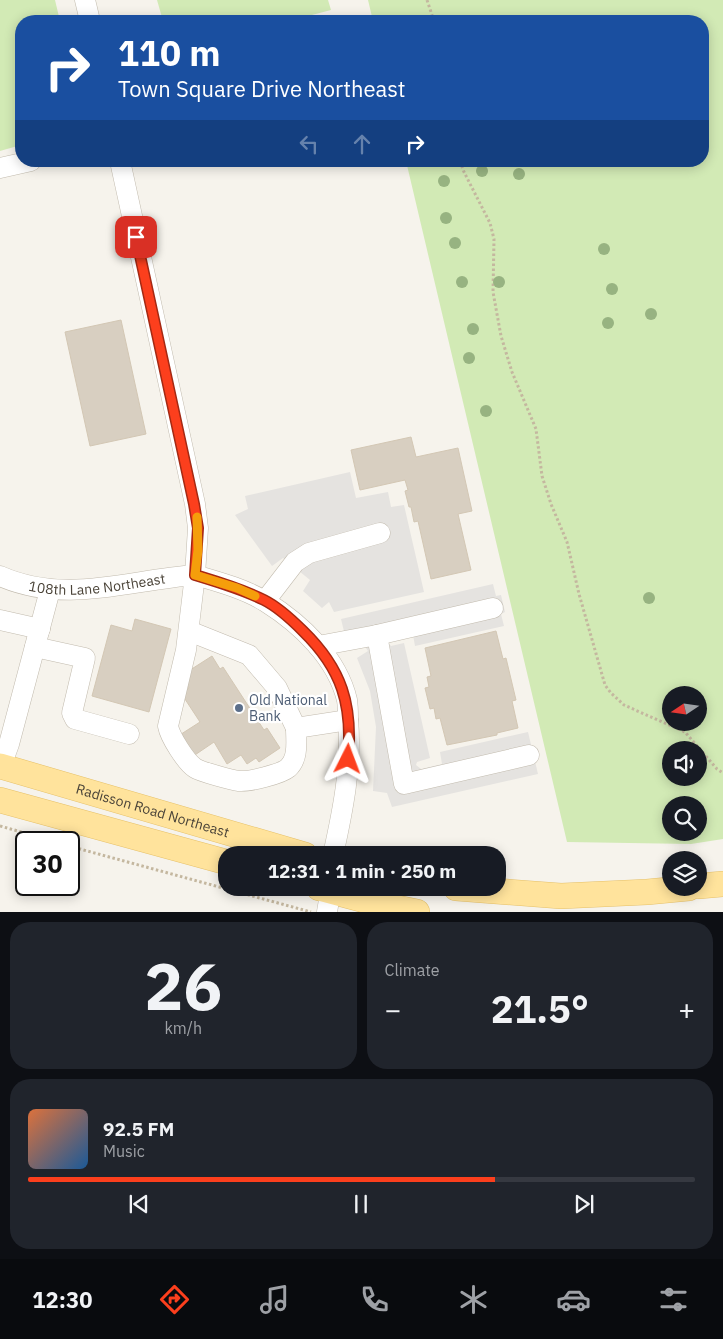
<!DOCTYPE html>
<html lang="en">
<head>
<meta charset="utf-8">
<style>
  body { margin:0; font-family:"IBM Plex Sans",sans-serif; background:#20242c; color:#f1f3f6; height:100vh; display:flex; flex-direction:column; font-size:19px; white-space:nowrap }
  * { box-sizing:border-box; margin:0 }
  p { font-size:16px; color:#9ea1a6 }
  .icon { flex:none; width:28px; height:28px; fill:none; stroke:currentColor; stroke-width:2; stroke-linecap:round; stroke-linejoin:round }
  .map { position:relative; height:912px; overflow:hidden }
  .details { display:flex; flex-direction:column; gap:10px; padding:10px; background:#0d0f14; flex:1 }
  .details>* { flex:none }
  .banner { position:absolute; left:15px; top:15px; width:694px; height:152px; border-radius:20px; box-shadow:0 2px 12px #0003; background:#1a4fa0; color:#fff; overflow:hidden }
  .needle { width:32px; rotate:257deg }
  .controls { position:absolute; left:662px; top:686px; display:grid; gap:10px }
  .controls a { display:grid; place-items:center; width:45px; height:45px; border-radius:50%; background:#171b24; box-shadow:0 2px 12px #0003; font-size:25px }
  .speed { position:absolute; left:15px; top:831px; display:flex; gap:10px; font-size:25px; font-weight:700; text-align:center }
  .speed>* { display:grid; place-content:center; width:65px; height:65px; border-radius:50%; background:#171b24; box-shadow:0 2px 12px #0003; line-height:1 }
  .speed .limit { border:2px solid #111; border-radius:8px; background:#fff; color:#111 }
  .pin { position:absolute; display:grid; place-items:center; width:42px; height:42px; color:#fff; margin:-21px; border-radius:10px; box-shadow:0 2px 8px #0006 }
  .me { position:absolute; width:55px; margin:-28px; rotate:3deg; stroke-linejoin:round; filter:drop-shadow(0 0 4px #0008) }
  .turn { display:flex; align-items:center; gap:18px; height:105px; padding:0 20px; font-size:22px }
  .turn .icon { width:65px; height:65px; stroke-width:2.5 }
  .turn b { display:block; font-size:35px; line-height:42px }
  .lanes { display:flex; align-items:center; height:48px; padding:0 20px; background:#0003; justify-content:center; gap:25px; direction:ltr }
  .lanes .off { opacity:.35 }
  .big { font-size:38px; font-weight:700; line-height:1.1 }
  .details .tile { flex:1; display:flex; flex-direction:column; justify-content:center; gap:8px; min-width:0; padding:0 18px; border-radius:20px; background:#20242c }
  .details .dial { align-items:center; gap:0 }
  .dial b { font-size:65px; line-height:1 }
  .song { display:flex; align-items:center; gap:15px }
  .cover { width:60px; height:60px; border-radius:8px; background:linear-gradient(135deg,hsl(20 70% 55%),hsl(210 70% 35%)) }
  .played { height:5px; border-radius:2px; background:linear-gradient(90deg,#fc3f1d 70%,#363941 70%) }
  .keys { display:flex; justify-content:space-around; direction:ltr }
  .heat { display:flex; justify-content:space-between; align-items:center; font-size:28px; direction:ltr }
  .details .tiles { flex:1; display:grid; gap:10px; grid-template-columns:1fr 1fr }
  .tile:last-child { grid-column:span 2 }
  .trip { position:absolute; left:218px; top:846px; width:288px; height:50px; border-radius:20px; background:#171b24; box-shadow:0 2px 12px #0003; font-weight:700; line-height:50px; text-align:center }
  .dock { display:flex; height:80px; justify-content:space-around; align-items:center; background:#090b0e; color:#9ea1a6 }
  .dock .icon { width:35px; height:35px }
  .dock .active { color:#fc3f1d }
  .dock b { font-size:22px; color:#f1f3f6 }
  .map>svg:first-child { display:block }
</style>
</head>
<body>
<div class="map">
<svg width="723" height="912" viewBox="0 0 723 912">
  <rect width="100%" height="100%" fill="#f6f3ec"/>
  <path fill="#d2eab5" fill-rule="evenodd" d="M 0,0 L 55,0 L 60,21 L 21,21 L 21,145 L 0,151 Z
    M 157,0 L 328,0 L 331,10 L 289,21 L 163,21 Z
    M 368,0 L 723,0 L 723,839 L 691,844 L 567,842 L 406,161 L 702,161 L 702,21 L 373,21 ZM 671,695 L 699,695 L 699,722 L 671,722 ZM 671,750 L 699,750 L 699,778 L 671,778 ZM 671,805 L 699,805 L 699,832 L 671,832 Z"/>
  <path fill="#e5e3e0" d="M 350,472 L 356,498 L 388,492 L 391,507 L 404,505 L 424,592 L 334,612 L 329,602 L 322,608 L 303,591 L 310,580 L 283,558 L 272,566 L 235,515 L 248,509 L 245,496 Z
    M 493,584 L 496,596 L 501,595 L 505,612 L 501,614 L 504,626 L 415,646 L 413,635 L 390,640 L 389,644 L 391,646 L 404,643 L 430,758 L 417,762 L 416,765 L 421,769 L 442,764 L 440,752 L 528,732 L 538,774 L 392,807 L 387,793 L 373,791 L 376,727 L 370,691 L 357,658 L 368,651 L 364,645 L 348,648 L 341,619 Z"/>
  <path fill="#d8cfc1" stroke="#d3c7b4" d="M 121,320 L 146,434 L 90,446 L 65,332 Z
    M 411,437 L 416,457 L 458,448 L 472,511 L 458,514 L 471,570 L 431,579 L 418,521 L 414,522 L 411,507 L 409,507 L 405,491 L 408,490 L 405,480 L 360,490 L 351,450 Z
    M 135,619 L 171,629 L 149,712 L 92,696 L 111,625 L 132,631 Z
    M 496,631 L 503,659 L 506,658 L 516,700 L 512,701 L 518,728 L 497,733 L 497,735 L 447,745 L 440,718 L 436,719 L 434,708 L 430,709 L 425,688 L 429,687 L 427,677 L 431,676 L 425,648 Z
    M 212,656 L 220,669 L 223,667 L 264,730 L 267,728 L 280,748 L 259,762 L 256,758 L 247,764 L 241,755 L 227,764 L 214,742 L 189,759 L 175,738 L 200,722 L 181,693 L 189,688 L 185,682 L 187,672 Z"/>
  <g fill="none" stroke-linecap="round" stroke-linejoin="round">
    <g stroke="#c2bbae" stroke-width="21">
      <g id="minor">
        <path d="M 85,0 L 90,21"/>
        <path d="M 120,161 L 195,504 L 198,528 L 195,575 C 219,582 245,589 266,602 C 301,624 337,658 347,700 C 348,706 348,713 348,719 C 352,765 343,810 333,855"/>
        <path d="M 0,168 L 31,161"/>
        <path id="s1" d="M 0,576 C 66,605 128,580 195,575 L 186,650 L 168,726 C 170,737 186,762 195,768 C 201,772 232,780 239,781 C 249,782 281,774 288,768 C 299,758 296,741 296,728 L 348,720"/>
        <path d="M 265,601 L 295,562 L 309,553 L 380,533"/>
        <path d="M 0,620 L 40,629"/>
        <path d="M 189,631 L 249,655 L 277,688 L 296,728"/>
        <path d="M 377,635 L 493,608"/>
        <path d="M 318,646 L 377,635 L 404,784 L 529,755"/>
        <path d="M 35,647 L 85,658 L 72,713 L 75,719 L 129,734"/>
        <path d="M 1,766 L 9,744 L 50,590"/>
        <path d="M 327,912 L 331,888"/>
      </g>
    </g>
    <g stroke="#e6c16a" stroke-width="26">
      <g id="major">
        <path id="s2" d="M 0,766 L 305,855"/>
        <path d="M 0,800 L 226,862"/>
        <path d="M 699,886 L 723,884"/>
        <path d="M 319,888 L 383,905 L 417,912"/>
        <path d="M 456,888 L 561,896 L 647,892 L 689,888"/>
      </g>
    </g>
    <path stroke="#c4b79f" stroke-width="3" stroke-dasharray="2.5 2.5" stroke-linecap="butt" d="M 427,0 L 434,21
      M 460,161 L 464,172 L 490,223 L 494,239 L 493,292 L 501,336 L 512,372 L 536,429 L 542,476 L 551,504 L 567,542 L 579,594 L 605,685 L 611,693 L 624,705 L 685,732 L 717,769 L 723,773
      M 0,826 L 57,842
      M 69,846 L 311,912"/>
    <use href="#minor" stroke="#fff" stroke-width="20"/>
    <use href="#major" stroke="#ffe39c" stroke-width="25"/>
  </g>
  <g fill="#97b381">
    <circle cx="482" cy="171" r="6"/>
    <circle cx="519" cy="174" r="6"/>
    <circle cx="444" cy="181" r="6"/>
    <circle cx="446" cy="218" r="6"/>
    <circle cx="455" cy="243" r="6"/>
    <circle cx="604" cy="249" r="6"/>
    <circle cx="462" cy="282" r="6"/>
    <circle cx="499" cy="282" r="6"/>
    <circle cx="612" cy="289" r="6"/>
    <circle cx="651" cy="314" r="6"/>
    <circle cx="608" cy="323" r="6"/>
    <circle cx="473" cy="329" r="6"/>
    <circle cx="469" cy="358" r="6"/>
    <circle cx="486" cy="411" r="6"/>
    <circle cx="649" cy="598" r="6"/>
  </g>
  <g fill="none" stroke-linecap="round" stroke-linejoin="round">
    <g stroke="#a42913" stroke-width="12">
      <path id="route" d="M 136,237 L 194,504 L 198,528 L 195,575 C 218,582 242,589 264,600 C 278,607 292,620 303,631 C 342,669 353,705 348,759"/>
    </g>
    <use href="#route" stroke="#fc3f1d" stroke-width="9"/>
    <path stroke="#f59e0b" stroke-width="9" d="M 197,517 L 198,550 L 195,575 L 237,588 L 255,596"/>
  </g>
  <circle fill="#5c6f8a" stroke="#fff" stroke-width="2" cx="239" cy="708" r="5"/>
  <g text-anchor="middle" stroke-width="4.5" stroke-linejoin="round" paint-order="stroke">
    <g font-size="14" fill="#4b4439" stroke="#fff">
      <text dy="5" stroke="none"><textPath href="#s1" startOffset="99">108th Lane Northeast</textPath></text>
      <text dy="5" stroke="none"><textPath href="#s2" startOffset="159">Radisson Road Northeast</textPath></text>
    </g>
    <g font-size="14" fill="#4e5e75" stroke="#fff" text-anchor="start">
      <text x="249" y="705">Old National<tspan x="249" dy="16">Bank</tspan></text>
    </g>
  </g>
</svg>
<div class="controls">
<a><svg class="needle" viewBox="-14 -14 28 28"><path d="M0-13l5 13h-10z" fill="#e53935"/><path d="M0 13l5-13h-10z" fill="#9ea1a6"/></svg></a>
<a><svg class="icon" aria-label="sound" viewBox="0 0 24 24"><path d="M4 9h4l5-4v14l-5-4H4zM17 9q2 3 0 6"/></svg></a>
<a><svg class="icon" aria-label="search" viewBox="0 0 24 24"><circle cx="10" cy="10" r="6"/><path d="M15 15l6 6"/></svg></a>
<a><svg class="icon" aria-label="layers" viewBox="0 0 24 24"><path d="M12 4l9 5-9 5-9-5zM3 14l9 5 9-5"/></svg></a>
</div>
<div class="speed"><div class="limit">30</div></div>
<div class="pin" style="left:136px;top:237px;background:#d93025"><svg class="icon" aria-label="arrive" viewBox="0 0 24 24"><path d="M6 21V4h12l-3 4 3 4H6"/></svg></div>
<svg class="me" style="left:348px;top:759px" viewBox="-20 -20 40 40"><path d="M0-17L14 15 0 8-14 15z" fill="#fc3f1d" stroke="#fff" stroke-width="4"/></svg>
<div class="trip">12:31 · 1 min · 250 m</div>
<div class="banner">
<div class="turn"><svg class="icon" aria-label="right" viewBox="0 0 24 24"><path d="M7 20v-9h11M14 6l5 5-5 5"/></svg><div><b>110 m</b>Town Square Drive Northeast</div></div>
<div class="lanes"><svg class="icon off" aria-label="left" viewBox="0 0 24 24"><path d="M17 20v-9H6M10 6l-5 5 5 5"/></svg><svg class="icon off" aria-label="ahead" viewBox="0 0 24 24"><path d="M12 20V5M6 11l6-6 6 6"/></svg><svg class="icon" aria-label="right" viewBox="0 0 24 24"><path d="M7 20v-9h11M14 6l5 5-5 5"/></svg></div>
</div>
</div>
<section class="details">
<div class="tiles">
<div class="tile dial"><b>26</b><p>km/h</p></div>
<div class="tile"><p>Climate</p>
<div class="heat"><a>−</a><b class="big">21.5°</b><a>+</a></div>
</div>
<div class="tile">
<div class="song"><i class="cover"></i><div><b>92.5 FM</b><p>Music</p></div></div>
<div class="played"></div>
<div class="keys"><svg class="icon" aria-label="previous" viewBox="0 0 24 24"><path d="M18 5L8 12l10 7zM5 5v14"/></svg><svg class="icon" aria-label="pause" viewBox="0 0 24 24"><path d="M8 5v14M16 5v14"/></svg><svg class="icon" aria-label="next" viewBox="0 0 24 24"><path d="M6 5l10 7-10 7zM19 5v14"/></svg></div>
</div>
</div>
</section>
<nav class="dock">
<b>12:30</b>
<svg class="icon active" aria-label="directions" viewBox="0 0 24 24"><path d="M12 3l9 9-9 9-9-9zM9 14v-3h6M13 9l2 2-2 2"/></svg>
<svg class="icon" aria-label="music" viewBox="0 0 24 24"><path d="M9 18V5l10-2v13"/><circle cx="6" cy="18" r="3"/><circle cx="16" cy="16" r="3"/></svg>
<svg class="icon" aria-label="phone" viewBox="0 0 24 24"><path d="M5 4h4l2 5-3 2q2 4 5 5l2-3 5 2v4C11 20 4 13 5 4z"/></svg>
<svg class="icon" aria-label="climate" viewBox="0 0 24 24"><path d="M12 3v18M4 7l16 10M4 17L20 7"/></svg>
<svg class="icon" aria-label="car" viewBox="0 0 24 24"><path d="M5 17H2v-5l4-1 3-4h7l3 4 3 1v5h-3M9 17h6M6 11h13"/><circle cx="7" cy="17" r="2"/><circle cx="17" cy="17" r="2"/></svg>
<svg class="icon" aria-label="filters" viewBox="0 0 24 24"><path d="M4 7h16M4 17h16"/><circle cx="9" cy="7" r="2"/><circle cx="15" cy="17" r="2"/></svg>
</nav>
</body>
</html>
